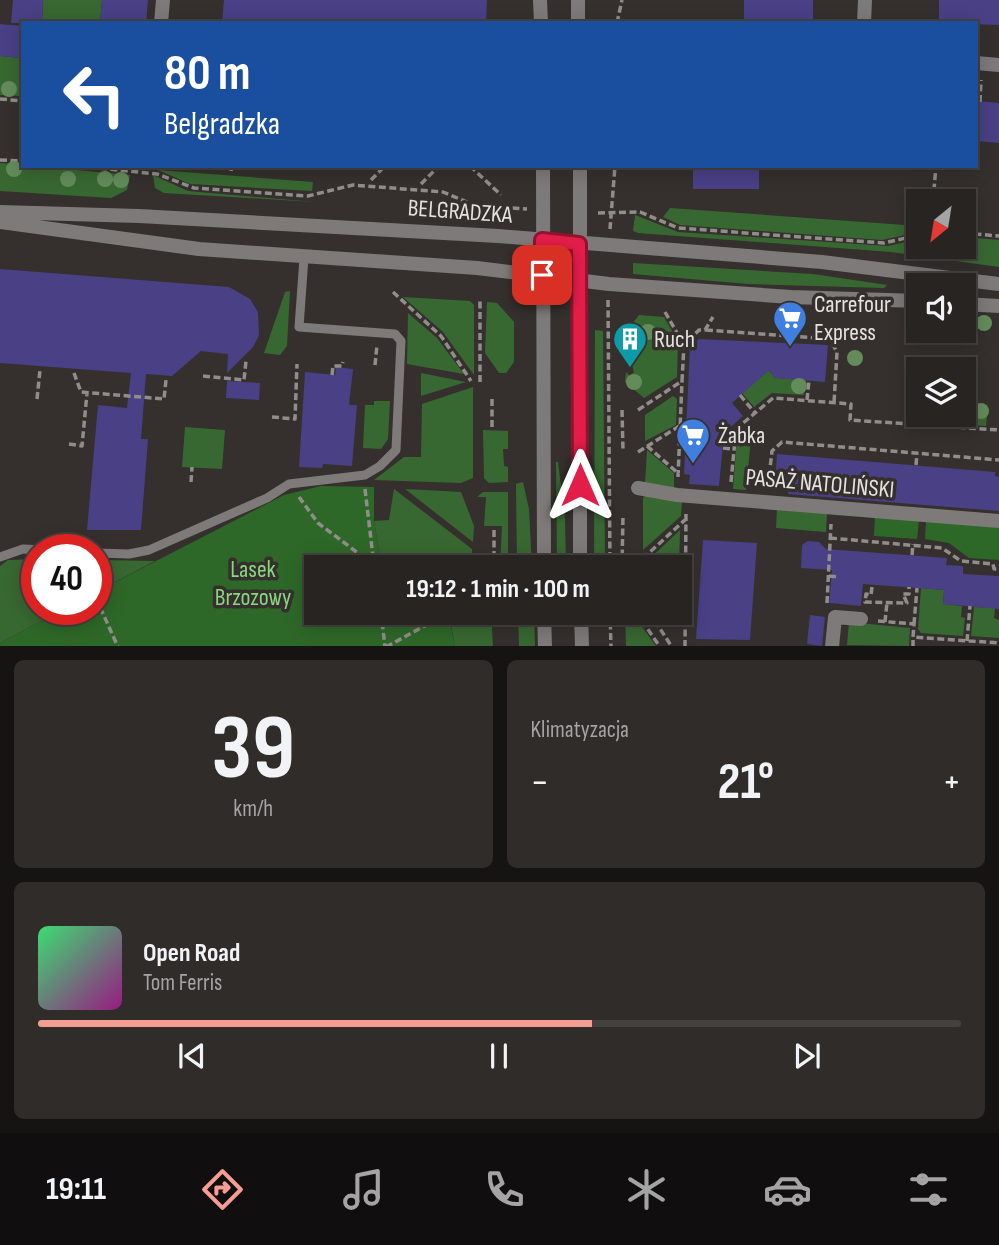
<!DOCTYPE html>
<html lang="pl">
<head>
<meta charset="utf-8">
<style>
  body { margin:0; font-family:"Sofia Sans Condensed",sans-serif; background:#302c2a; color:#f1f3f6; height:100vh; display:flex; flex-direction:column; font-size:26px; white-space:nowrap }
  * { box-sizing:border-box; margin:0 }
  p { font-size:23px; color:#a5a4a5 }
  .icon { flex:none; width:38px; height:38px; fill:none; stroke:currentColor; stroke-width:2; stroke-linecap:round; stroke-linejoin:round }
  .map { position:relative; height:646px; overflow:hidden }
  .panel { display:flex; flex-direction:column; gap:14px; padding:14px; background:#161413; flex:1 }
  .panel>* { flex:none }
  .hud { position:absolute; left:21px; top:21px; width:957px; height:147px; border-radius:0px; box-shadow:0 4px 18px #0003,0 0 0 2px #444140; background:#1a4fa0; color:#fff; overflow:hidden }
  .needle { width:46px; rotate:210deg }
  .buttons { position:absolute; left:906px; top:189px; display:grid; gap:14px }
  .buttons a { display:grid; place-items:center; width:70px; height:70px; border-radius:0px; background:#282422; box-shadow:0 4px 18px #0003,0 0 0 2px #444140; font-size:35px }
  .speed { position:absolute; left:21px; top:534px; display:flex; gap:14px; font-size:35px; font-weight:700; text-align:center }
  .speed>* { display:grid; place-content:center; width:91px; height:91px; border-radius:50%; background:#282422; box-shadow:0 4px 18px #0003,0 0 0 2px #444140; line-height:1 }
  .speed .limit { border:10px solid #d22; background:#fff; color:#111 }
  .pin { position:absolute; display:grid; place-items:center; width:60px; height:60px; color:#fff; margin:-30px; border-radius:14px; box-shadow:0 4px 10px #0006 }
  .me { position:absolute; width:77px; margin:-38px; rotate:0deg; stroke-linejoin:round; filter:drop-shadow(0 0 5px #0008) }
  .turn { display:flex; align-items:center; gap:24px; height:147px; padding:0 28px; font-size:32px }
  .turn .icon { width:91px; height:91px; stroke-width:2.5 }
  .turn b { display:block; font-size:49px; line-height:60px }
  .big { font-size:52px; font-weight:700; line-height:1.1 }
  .panel .card { flex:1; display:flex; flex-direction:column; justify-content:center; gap:10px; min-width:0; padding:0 24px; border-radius:10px; background:#302c2a }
  .panel .dial { align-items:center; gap:0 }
  .dial b { font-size:91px; line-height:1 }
  .song { display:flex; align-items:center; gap:21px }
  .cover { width:84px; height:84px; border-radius:10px; background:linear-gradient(135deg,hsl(140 70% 55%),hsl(310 70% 35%)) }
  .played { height:7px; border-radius:4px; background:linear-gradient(90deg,#f59c93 60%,#444140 60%) }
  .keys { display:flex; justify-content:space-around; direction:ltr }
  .heat { display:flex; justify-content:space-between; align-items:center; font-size:38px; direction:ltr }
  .panel .tiles { flex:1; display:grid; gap:14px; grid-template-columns:1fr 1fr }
  .card:last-child { grid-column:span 2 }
  .trip { position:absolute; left:304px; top:555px; width:388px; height:70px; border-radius:0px; background:#282422; box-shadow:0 4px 18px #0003,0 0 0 2px #444140; font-weight:700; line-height:70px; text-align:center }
  .menu { display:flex; height:112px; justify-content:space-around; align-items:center; background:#100e0e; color:#a5a4a5 }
  .menu .icon { width:49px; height:49px }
  .menu .selected { color:#f59c93 }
  .menu b { font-size:32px; color:#f1f3f6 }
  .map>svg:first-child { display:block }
</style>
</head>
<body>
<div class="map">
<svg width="999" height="647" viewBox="0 0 999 647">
  <rect width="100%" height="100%" fill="#35302d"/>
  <path fill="#386832" d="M 43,0 L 102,0 L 100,23 L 42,23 Z
    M 0,56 L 23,58 L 20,96 L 0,95 Z
    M 0,163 L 130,175 L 127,190 L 111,198 L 0,191 Z
    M 158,170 L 313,182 L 312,191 L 190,184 Z
    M 153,175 L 188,191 L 315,202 L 164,193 L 155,188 Z
    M 670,208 L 919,226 L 919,232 L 882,240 L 680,225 L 663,217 Z
    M 635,215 L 678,232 L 888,246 L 919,239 L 919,247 L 964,247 L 964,237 L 999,240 L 999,267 L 891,252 L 638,233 L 633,231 Z
    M 633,263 L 813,274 L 887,285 L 884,288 L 748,284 L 633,274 Z
    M 290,291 L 287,346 L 280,355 L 264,353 L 285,292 Z
    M 403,297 L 470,301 L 474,305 L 474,375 L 443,332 Z
    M 487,302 L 497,303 L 514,322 L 514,362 L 506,373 L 499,373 L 485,353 Z
    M 408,313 L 437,338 L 464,374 L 407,364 Z
    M 639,315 L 664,317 L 678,341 L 677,377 L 644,398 L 625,382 L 626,372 L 630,376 L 634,372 L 631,361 L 626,365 L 625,333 Z
    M 595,330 L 603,331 L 605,567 L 594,567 Z
    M 769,370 L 775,378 L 805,380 L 804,395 L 772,393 L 754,407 L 742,393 Z
    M 421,373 L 466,382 L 421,396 Z
    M 473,387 L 473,478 L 461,483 L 374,480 L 404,457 L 421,457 L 422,404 Z
    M 673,396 L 677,399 L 676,425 L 645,441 L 645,415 Z
    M 374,401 L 390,401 L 388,439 L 381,449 L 363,448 L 365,405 L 374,405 Z
    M 964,407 L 988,408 L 986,426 L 945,423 L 946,415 L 964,415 Z
    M 185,427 L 225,430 L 222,469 L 182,467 Z
    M 483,430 L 508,431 L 508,449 L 503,449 L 504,466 L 508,467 L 508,482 L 489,483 L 484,478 Z
    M 737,437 L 751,438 L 746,490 L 733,489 Z
    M 647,450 L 674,473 L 674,490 L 645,484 Z
    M 556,462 L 558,462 L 565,518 L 566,567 L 557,567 Z
    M 523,482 L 529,509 L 532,567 L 517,567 L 516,484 Z
    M 394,489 L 472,549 L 473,567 L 382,567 L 374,521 L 389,520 Z
    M 405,489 L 461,492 L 474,526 L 473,542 Z
    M 483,492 L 508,492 L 508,567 L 500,567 L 502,526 L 484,526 L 486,497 L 477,497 Z
    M 646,494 L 682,501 L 681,516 L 643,550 L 643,498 Z
    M 777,509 L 827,513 L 826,532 L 776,528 Z
    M 680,530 L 679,567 L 643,567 L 643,565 Z
    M 37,559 L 37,609 L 64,609 L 0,643 L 0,566 L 8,560 Z
    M 96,560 L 155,561 L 96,592 Z
    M 921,588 L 944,590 L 943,604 L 962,606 L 961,617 L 965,618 L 963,636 L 921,633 L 918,629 Z
    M 974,607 L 995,608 L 994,618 L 999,620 L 999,638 L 971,636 Z
    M 460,613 L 491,613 L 493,646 L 455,646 L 450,620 Z
    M 518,613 L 534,613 L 535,646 L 519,646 Z
    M 625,613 L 632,613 L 656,646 L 626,646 Z
    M 849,622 L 910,628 L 909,646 L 847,645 Z"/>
  <path fill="#2e6828" d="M 321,486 L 374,487 L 374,521 L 382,567 L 317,567 L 317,612 L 448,613 L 455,646 L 0,646 L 0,643 L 64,609 L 96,609 L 96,592 L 284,495 Z
    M 875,516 L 919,520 L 917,539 L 874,536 Z
    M 926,521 L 999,527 L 999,560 L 969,558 L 949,543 L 925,539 Z"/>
  <path fill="#494086" d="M 13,0 L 43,0 L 42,23 L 11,23 Z
    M 102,0 L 148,0 L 146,23 L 100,23 Z
    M 224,0 L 487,0 L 486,23 L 222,23 Z
    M 744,0 L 813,0 L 813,20 L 744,23 Z
    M 939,0 L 999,0 L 999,25 L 939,23 Z
    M 0,24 L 23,26 L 23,58 L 0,56 Z
    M 976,101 L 999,103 L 999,143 L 976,141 Z
    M 693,166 L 759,166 L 759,189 L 693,189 Z
    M 0,269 L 229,287 L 250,299 L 258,312 L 259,335 L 253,347 L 227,373 L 228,354 L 201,351 L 172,376 L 146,374 L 141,439 L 148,439 L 141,530 L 87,530 L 98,405 L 127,408 L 131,373 L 0,363 Z
    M 699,339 L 828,345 L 825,382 L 775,378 L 769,370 L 732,403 L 743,416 L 724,433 L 719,486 L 689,484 L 690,475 L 684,474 L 690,346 Z
    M 336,367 L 353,369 L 349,405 L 357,405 L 352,466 L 323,464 L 322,468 L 299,467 L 305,372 L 335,375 Z
    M 227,381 L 260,383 L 259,400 L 226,398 Z
    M 777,454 L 995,472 L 995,476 L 999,477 L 999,511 L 788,494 L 788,487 L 775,485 Z
    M 703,540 L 757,543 L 750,640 L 696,639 Z
    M 808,541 L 819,542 L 826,549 L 947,558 L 946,565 L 963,566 L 963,574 L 999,576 L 999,609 L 943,604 L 944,590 L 863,584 L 861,606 L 829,603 L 832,570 L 801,568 L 802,545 Z
    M 810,615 L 825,617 L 822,646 L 807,644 Z"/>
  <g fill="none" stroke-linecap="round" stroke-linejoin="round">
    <path stroke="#918d8a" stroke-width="3.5" stroke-dasharray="7 3.5" stroke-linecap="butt" d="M 617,23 L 622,0
      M 0,99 L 23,101
      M 980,102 L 981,80
      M 0,160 L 23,161
      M 79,166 L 157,174 L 194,188 L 308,196 L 353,185 L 443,192 L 474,205 L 527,209
      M 470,166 L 501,195
      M 192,168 L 194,166
      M 231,171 L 232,166
      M 371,180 L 385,166
      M 421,184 L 439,166
      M 933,201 L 936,166
      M 598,213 L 640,212 L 678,228 L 884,243 L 919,235
      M 610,229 L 615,166
      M 964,233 L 999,236
      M 393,292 L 441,336 L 471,381
      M 608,300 L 610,567
      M 665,312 L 684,345
      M 822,325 L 837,352 L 834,403
      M 706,330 L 830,339
      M 375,365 L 377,345
      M 74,373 L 81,392 L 164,399 L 166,380
      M 332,375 L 333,366 L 342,366 L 343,362
      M 203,376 L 244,380 L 246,361
      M 480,382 L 480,298
      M 740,395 L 755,413
      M 37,399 L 40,370
      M 492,399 L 492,427
      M 807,400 L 809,380
      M 622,410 L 623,450
      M 638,410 L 682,381 L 684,345 L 699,330 L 705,330 L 713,317
      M 272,417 L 295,419 L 297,364
      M 69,444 L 82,446 L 87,393
      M 647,446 L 679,474
      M 723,448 L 734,449
      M 638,452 L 681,425
      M 916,465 L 917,453
      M 678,477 L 682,381
      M 191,482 L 192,467
      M 731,482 L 736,429 L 773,398 L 851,404 L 850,420 L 999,430
      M 768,486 L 772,451 L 782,442 L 999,460
      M 365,489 L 374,565
      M 299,497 L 318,523 L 374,565
      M 494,530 L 494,567
      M 830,538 L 942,548 L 961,561 L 993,564 L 994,569 L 999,569
      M 912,555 L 913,544
      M 622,567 L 623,515
      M 638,567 L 638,563 L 686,519
      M 829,576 L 839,577
      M 872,587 L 871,595 L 866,594 L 865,602 L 907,603 L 903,594 L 909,594 L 909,587
      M 96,598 L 118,647
      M 827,603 L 831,524
      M 381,612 L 385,647
      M 610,612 L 611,647
      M 636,612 L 660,647
      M 649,612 L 672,647
      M 878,621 L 914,624 L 913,637 L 999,643
      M 885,622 L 887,602
      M 914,624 L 917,588
      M 967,641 L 970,606
      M 386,647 L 450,612
      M 685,647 L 686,511
      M 913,647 L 913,637"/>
    <path stroke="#7d7a79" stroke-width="9" d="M 96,553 L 129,554 L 149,550 L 267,498 L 289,484 L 365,475 L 380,466 L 396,450 L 401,341 L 395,334 L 299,327 L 304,258
      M 0,557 L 23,549 L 47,550"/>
    <path stroke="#7d7a79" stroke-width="14" d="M 638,488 L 677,495 L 999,521"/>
    <path stroke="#7d7a79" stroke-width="14" d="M 161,23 L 163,0
      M 864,23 L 865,0
      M 976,63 L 999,65
      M 832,647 L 835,617 L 861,619"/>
    <path stroke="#7d7a79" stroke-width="14" d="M 540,0 L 541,23
      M 578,0 L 578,23
      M 543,166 L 544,567
      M 580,166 L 580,567
      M 0,212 L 139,216 L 498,236 L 822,262 L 999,284
      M 0,222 L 199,249 L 477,268 L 609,284 L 791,297 L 919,301
      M 964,304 L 999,306
      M 544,612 L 545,647
      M 581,612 L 582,647"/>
  </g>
  <g fill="#638c5a">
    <circle cx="9" cy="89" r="8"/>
    <circle cx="14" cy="169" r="8"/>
    <circle cx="68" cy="179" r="8"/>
    <circle cx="105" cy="179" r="8"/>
    <circle cx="121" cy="180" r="8"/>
    <circle cx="984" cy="323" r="8"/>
    <circle cx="648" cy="332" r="8"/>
    <circle cx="855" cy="358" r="8"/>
    <circle cx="634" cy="382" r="8"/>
    <circle cx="799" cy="386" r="8"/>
    <circle cx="981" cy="411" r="8"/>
  </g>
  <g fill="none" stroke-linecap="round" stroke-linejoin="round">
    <g stroke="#92132f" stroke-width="18">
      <path id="route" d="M 542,275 L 542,240 L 579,244 L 580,485"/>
    </g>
    <use href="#route" stroke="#e11d48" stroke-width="12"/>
  </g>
  <defs>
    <g id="supermarket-pin" transform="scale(1.75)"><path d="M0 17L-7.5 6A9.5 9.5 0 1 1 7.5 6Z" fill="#3f7fe0" stroke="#35302d"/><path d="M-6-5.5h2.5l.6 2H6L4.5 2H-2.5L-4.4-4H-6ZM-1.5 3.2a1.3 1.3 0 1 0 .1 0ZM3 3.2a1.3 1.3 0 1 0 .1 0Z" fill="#fff"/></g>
    <g id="building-pin" transform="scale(1.75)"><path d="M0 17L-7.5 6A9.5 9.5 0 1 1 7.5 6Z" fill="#0f9aa8" stroke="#35302d"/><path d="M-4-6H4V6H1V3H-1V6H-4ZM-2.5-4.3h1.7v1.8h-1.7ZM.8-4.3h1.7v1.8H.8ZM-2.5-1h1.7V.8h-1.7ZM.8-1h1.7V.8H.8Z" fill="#fff"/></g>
  </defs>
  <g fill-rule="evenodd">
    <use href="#supermarket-pin" x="790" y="318"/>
    <use href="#building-pin" x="630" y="339"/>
    <use href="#supermarket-pin" x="693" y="435"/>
  </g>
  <g text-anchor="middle" stroke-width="7" stroke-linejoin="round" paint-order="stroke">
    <g font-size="24" fill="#e5e2df" stroke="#35302d">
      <text transform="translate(460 211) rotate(4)" y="8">BELGRADZKA</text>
      <text transform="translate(820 483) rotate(5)" y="8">PASAŻ NATOLIŃSKI</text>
    </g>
    <g font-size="24" fill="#e5e2df" stroke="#35302d" text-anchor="start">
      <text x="814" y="312">Carrefour<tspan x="814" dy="28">Express</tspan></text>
      <text x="654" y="347">Ruch</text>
      <text x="718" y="443">Żabka</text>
    </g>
    <g font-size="24" fill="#88d87f" stroke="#35302d">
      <text x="253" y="577">Lasek<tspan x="253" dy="28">Brzozowy</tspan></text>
    </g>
  </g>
</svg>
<div class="buttons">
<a><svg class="needle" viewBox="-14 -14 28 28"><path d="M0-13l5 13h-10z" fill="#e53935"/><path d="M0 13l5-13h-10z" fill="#a5a4a5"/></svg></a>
<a><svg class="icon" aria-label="sound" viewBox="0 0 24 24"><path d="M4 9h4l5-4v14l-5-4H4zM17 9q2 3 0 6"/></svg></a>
<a><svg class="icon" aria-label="layers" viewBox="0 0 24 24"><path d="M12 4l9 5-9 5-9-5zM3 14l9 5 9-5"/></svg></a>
</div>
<div class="speed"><div class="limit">40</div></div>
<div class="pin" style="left:542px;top:275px;background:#d93025"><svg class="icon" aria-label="arrive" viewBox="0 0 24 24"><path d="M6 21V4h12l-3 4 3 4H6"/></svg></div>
<svg class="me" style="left:580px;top:485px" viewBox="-20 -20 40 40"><path d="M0-17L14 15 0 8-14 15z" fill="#e11d48" stroke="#fff" stroke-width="4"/></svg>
<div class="trip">19:12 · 1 min · 100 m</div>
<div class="hud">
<div class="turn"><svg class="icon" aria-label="left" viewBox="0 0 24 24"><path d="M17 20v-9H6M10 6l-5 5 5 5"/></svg><div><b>80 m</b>Belgradzka</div></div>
</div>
</div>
<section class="panel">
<div class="tiles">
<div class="card dial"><b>39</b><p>km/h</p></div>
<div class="card"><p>Klimatyzacja</p>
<div class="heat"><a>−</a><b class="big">21°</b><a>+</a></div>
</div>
<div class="card">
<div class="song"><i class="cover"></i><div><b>Open Road</b><p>Tom Ferris</p></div></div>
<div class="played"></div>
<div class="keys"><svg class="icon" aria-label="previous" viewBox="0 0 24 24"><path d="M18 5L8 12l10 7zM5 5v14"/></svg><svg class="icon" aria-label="pause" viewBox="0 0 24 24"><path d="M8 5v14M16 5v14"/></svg><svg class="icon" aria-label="next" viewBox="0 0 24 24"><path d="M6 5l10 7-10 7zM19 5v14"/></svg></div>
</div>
</div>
</section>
<nav class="menu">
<b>19:11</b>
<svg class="icon selected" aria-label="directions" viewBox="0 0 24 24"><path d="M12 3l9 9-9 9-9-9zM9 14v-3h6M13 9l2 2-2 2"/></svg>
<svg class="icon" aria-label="music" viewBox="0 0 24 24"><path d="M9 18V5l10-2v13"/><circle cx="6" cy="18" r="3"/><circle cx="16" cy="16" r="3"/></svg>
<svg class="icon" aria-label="phone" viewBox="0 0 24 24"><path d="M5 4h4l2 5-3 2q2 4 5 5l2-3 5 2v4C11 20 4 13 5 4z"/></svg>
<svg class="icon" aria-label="climate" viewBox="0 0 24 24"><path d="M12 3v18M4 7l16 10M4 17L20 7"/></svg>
<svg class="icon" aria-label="car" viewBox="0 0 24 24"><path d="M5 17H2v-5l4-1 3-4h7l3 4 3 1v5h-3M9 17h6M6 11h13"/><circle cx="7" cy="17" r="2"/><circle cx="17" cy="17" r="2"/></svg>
<svg class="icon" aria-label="filters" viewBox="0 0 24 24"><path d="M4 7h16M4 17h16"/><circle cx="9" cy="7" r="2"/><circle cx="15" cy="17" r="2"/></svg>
</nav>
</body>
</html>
